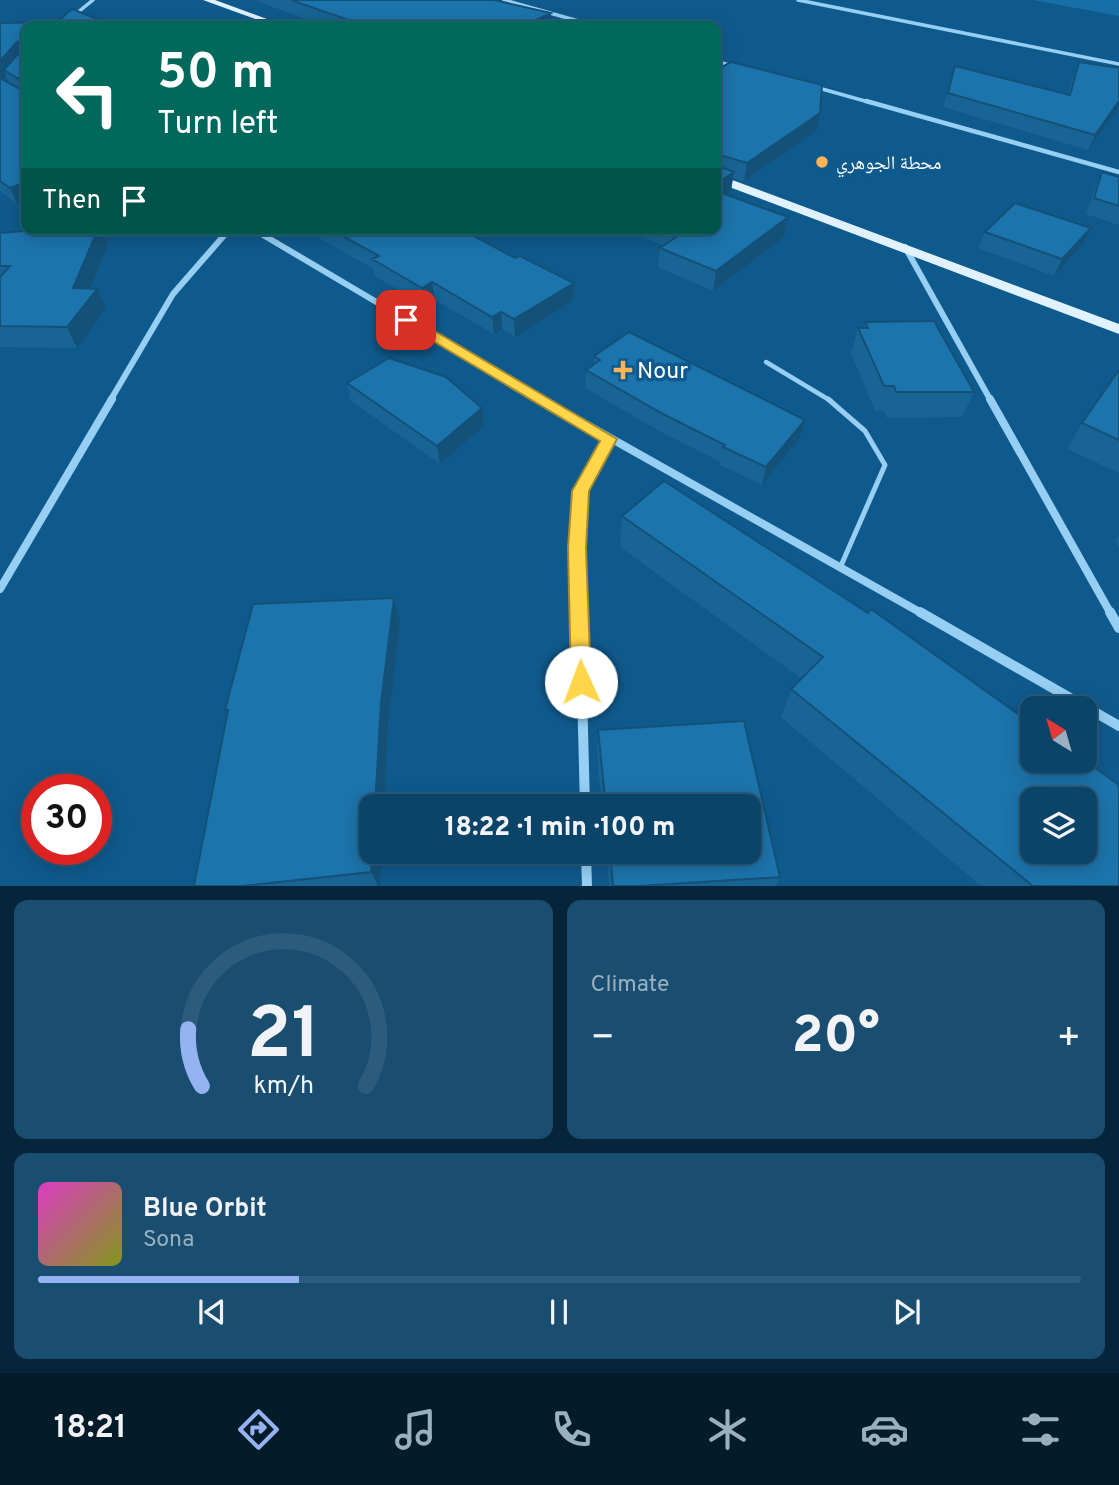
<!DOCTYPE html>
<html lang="en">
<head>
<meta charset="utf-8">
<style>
  body { margin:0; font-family:Overpass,"Noto Naskh Arabic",sans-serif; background:#194e71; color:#f1f3f6; height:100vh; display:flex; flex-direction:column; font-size:26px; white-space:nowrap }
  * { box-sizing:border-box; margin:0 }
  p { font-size:23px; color:#9ab0c0 }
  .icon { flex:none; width:38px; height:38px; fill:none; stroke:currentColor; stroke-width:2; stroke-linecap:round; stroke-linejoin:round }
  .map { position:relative; height:886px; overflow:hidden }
  .side { display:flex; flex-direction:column; gap:14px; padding:14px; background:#06253a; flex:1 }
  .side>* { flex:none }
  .banner { position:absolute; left:21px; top:21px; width:700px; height:214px; border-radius:14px; box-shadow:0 4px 18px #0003,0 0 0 2px #2b5c7d; background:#00695c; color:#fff; overflow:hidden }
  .needle { width:46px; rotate:323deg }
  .fabs { position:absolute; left:1020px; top:696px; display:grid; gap:14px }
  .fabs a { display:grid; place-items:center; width:77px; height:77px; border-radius:14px; background:#0b4469; box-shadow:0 4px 18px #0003,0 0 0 2px #2b5c7d; font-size:35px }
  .speed { position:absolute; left:21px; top:774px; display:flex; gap:14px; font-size:35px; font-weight:700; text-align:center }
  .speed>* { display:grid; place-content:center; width:91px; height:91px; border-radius:50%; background:#0b4469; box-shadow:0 4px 18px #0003,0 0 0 2px #2b5c7d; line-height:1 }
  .speed .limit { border:10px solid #d22; background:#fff; color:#111 }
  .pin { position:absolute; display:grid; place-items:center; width:60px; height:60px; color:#fff; margin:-30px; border-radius:14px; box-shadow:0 4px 10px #0006 }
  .me { position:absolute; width:77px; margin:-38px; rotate:358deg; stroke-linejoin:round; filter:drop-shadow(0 0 5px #0008) }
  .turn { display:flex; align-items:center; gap:24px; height:147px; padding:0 21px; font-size:32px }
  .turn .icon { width:91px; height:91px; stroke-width:2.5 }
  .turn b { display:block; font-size:49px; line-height:60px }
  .then { display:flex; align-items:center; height:66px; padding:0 21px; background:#0003; gap:14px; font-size:26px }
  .big { font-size:52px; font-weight:800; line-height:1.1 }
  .side .widget { flex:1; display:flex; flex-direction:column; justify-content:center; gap:10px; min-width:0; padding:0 24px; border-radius:14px; background:#194e71 }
  .side .dial { align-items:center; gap:0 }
  .dial svg { height:182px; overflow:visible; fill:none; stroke:#2b5c7d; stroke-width:7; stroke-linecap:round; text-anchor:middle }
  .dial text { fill:#f1f3f6; stroke:none }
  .song { display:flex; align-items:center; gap:21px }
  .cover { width:84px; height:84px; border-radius:10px; background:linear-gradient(135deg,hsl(310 70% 55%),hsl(70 70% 35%)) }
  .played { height:7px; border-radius:4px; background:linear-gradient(90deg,#95b2f1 25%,#2b5c7d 25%) }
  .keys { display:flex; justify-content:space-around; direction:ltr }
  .heat { display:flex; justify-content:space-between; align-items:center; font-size:38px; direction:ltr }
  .side .tiles { flex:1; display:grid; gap:14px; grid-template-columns:1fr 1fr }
  .widget:last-child { grid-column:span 2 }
  .trip { position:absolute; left:359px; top:794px; width:402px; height:70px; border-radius:14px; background:#0b4469; box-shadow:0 4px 18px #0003,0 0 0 2px #2b5c7d; font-weight:800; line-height:70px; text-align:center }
  .dock { display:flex; height:112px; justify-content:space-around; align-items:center; background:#041b2a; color:#9ab0c0 }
  .dock .icon { width:49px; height:49px }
  .dock .on { color:#95b2f1 }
  .dock b { font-size:32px; color:#f1f3f6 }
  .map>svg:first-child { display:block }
</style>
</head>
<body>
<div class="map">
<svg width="1119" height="887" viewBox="0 0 1119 887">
  <rect width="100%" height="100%" fill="#0f5a8c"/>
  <path fill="#176fa7" d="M 1033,0 L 1119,0 L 1119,16 Z"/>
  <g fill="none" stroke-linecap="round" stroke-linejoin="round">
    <path stroke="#96cff3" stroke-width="4.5" d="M 766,362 L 831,401"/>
    <path stroke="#96cff3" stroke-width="5" d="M 828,399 L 865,431 L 885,465 L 840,568"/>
    <path stroke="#96cff3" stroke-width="3.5" d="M 504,0 L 596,26
      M 798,0 L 1119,64
      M 61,26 L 93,0
      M 716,61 L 735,67
      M 815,87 L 872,103"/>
    <path stroke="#96cff3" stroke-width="4.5" d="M 866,101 L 1119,172
      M 253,229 L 261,234
      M 225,234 L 229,229"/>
    <path stroke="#96cff3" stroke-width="6" d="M 258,232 L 544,401
      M 905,247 L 991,401
      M 110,401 L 173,294 L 227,232"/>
    <path stroke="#96cff3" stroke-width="8" d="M 541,399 L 923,614
      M 990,399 L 1111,614
      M 0,589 L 112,399
      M 580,614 L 578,517 L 581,491 L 609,439"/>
    <path stroke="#96cff3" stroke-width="10" d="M 580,612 L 585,807
      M 920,612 L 1119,726
      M 1110,612 L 1119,628
      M 586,852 L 587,887"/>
    <path fill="#e1f2ff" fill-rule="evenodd" d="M 203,0 L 215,0 L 286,26 L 275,26 Z
      M 716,174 L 1119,324 L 1119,334 L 716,182 Z"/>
  </g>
  <path fill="#186494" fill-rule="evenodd" d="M 253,0 L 494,0 L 551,26 L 326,26 Z
    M 57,22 L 18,205 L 0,191 L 0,23 ZM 6,76 L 10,83 L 3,80 Z
    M 1079,62 L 1119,107 L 1088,150 L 943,107 L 955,66 L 1068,95 L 1073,76 Z
    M 716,70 L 817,130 L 744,181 L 733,178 L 731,190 L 725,194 L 788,217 L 784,237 L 713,291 L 658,267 L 660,248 L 663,245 L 623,229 L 716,229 Z
    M 1102,172 L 1119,177 L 1119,225 L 1086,214 L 1095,188 Z
    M 1091,228 L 1083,244 L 1054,276 L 978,248 L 985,232 Z
    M 315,229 L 461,229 L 573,301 L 515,337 L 502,329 L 494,334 L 435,300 L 424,305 L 375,276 L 374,269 L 317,237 Z
    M 0,233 L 108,245 L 91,289 L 106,309 L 77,348 L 0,347 Z
    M 865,322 L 974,392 L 962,417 L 887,418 L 884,411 L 875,411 L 851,353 L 858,328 L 864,328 Z
    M 594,356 L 805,420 L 800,438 L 762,485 L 720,465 L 721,462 L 661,432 L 585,388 L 586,370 L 594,364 Z
    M 1119,370 L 1119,473 L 1067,449 L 1082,423 Z
    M 347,383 L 482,408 L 484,426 L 440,464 L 351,401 Z
    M 622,516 L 1119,785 L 1119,886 L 981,886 L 781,717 L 791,689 L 802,679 L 620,547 Z
    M 1119,535 L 1119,547 L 1115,541 Z
    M 400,623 L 388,726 L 384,807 L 371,807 L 371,852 L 382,852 L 380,886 L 194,886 L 227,714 L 225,710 Z
    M 744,721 L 780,877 L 775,886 L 609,886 L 606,852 L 749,852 L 749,807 L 602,807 L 597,753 L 598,730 Z"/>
  <path fill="#145178" d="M 551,13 L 551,26 L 523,26 Z
    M 22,41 L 26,51 L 4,70 L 6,76 L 0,84 L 0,61 L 17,42 Z
    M 1119,101 L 1119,107 L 1088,150 L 1095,135 Z
    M 820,113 L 817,130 L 744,181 L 747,163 Z
    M 734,172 L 731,190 L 716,201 L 716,184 Z
    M 26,182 L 26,202 L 18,205 L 10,188 Z
    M 788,217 L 784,237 L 713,291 L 716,271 Z
    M 1091,228 L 1083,244 L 1054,276 L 1062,259 Z
    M 98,229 L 102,229 L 108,245 L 84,305 L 97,289 L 106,309 L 77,348 L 67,327 L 73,288 Z
    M 432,282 L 435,300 L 424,305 L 422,288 Z
    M 574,283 L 573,301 L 515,337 L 514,319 Z
    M 501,312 L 502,329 L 494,334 L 492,317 Z
    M 482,408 L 484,426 L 440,464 L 437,446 Z
    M 805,420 L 800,438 L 762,485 L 766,467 Z
    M 394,598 L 400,623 L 388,726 L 384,807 L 375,807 L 381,703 Z
    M 373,852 L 382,852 L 380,886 L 378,886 L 371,872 Z"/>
  <path fill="#1c74ac" stroke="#145178" stroke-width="2" fill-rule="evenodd" d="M 291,0 L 494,0 L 551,13 L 523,26 L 360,26 L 363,25 Z
    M 72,9 L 115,26 L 26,26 L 26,182 L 10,188 L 0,181 L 0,78 L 18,88 L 23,86 L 22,81 L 4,70 L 24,47 L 22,41 L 17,42 L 0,61 L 0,23 L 57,22 Z
    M 731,62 L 822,85 L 820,113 L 747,163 L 717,154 L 716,165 L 734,172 L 716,184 L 716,70 Z
    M 1079,62 L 1119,68 L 1119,101 L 1095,135 L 948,93 L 955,66 L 1070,95 Z
    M 1102,172 L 1119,177 L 1119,206 L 1094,198 Z
    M 716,191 L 788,217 L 716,271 L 660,248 L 682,233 L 673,229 L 716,229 Z
    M 1015,203 L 1091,228 L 1062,259 L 985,232 Z
    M 47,229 L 98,229 L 73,288 L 97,289 L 67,327 L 0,326 L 0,277 L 10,266 L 0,266 L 0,233 Z
    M 330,229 L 461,229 L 515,258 L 520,256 L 574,283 L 514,319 L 501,312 L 492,317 L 432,282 L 422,288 L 372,259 L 379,256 Z
    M 934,321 L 974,392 L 896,392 L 894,386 L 884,386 L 858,328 L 868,328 L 865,322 Z
    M 629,332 L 805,420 L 766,467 L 723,447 L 725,445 L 663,414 L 586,370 L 600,360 L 594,356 Z
    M 389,358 L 446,377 L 482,408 L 437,446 L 347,383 Z
    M 1119,370 L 1119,440 L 1082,423 Z
    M 664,481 L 868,613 L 871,609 L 1032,724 L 1032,761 L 1085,761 L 1119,785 L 1119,886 L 1033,886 L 791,689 L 823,657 L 622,516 ZM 1032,800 L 1085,800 L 1085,852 L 1032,852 Z
    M 394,598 L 381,703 L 375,807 L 371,807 L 371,852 L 373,852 L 371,872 L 242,886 L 194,886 L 228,710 L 225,710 L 253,604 Z
    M 744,721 L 780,877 L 639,886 L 613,886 L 610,852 L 749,852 L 749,807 L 606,807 L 598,730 Z"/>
  <path fill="#ffd54a" stroke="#a68a30" stroke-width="2" d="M 401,317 L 411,317 L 617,439 L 589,491 L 586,548 L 591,682 L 588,689 L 581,691 L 574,689 L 571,682 L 568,548 L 572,491 L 600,441 L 401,322 Z"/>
  <g fill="#ffb357" stroke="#0f5a8c" stroke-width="2.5">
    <circle cx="822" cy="162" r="7"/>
    <path d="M619.5 359.5h7v7h7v7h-7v7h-7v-7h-7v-7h7z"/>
  </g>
  <g text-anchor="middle" stroke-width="7" stroke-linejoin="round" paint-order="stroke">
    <g font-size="19" fill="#fff" stroke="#0f5a8c" text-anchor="start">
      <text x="836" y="169">محطة الجوهري</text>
    </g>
    <g font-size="23" fill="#fff" stroke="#0f5a8c" text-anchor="start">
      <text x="637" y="378">Nour</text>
    </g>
  </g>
</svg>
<div class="fabs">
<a><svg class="needle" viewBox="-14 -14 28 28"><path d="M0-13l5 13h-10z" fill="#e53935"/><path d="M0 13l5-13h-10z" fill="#9ab0c0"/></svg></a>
<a><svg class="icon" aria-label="layers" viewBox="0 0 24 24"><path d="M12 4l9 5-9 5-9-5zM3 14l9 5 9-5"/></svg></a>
</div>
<div class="speed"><div class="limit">30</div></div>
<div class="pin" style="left:406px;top:320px;background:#d93025"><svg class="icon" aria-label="arrive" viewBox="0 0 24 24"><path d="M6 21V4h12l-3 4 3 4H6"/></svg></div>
<svg class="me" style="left:581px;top:682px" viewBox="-20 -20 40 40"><circle r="19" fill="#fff"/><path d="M0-13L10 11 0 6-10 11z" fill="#ffd54a"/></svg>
<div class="trip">18:22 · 1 min · 100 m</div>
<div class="banner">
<div class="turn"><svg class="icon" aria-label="left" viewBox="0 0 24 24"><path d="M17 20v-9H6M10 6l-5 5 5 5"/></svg><div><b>50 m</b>Turn left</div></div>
<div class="then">Then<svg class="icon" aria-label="arrive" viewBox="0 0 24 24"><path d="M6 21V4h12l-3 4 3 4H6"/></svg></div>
</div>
</div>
<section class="side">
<div class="tiles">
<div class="widget dial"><svg viewBox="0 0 100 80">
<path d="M14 69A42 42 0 1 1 86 69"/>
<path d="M14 69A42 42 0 0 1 8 44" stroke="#95b2f1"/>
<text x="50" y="56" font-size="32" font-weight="700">21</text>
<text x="50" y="72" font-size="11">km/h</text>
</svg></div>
<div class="widget"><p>Climate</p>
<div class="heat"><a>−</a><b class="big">20°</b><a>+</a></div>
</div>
<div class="widget">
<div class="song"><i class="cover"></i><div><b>Blue Orbit</b><p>Sona</p></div></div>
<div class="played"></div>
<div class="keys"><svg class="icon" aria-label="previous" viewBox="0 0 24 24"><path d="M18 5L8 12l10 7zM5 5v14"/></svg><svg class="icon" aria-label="pause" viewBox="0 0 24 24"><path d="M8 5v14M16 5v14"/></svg><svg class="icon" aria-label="next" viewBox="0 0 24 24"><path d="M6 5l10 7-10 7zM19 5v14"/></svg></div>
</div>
</div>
</section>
<nav class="dock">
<b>18:21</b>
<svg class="icon on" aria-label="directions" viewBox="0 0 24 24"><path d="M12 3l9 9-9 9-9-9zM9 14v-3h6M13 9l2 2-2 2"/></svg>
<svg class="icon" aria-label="music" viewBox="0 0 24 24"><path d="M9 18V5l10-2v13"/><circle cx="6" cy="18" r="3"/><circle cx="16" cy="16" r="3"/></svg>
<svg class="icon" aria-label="phone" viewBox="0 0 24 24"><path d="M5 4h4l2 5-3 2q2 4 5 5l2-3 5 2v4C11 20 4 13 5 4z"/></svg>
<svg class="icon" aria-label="climate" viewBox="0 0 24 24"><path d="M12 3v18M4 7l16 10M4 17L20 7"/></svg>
<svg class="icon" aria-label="car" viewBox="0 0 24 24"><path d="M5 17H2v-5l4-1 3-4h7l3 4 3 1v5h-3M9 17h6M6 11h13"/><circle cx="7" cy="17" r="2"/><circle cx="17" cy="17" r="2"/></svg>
<svg class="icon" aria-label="filters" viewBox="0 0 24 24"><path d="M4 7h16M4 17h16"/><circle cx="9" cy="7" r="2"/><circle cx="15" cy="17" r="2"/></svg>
</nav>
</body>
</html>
